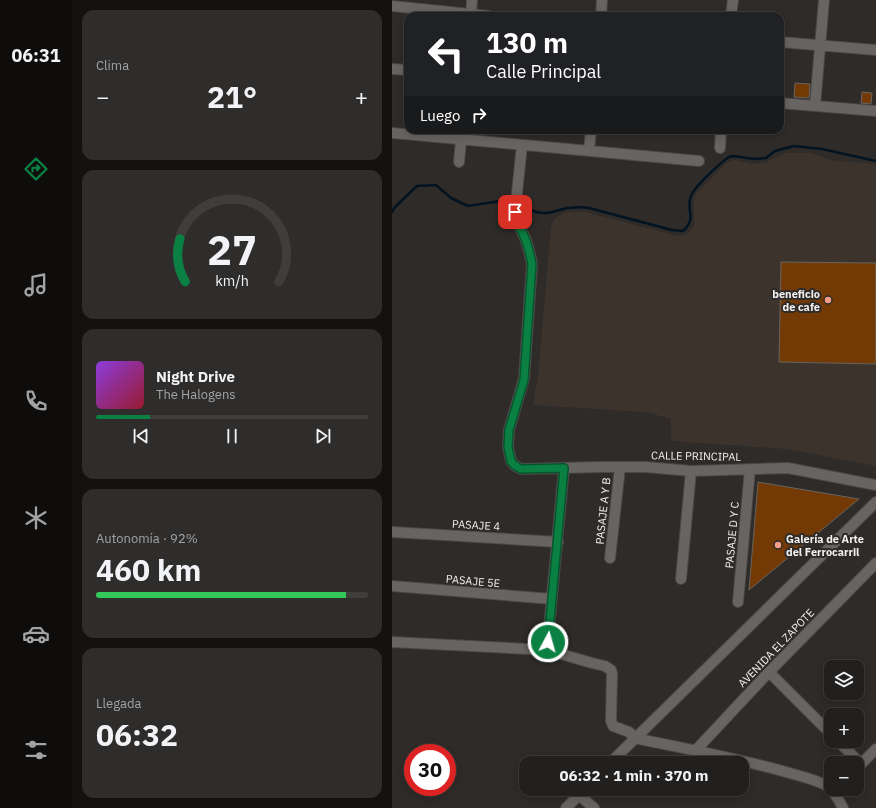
<!DOCTYPE html>
<html lang="es">
<head>
<meta charset="utf-8">
<style>
  body { margin:0; font-family:"IBM Plex Sans",sans-serif; background:#2e2d2c; color:#f1f3f6; height:100vh; display:flex; flex-direction:column; font-size:15px; white-space:nowrap }
  * { box-sizing:border-box; margin:0 }
  p { font-size:13px; color:#a2a3a4 }
  .icon { flex:none; width:22px; height:22px; fill:none; stroke:currentColor; stroke-width:2; stroke-linecap:round; stroke-linejoin:round }
  .map { position:relative; flex:1; overflow:hidden }
  .sheet { display:flex; flex-direction:column; gap:10px; padding:10px; background:#131211; width:320px }
  .sheet>* { flex:none }
  .hud { position:absolute; left:12px; top:12px; width:380px; height:122px; border-radius:12px; box-shadow:0 2px 10px #0003,0 0 0 1px #3f3e3d; background:#202124; color:#fff; overflow:hidden }
  .controls { position:absolute; left:432px; top:660px; display:grid; gap:8px }
  .controls a { display:grid; place-items:center; width:40px; height:40px; border-radius:8px; background:#22201f; box-shadow:0 2px 10px #0003,0 0 0 1px #3f3e3d; font-size:20px }
  .speed { position:absolute; left:12px; top:744px; display:flex; gap:8px; font-size:20px; font-weight:700; text-align:center }
  .speed>* { display:grid; place-content:center; width:52px; height:52px; border-radius:50%; background:#22201f; box-shadow:0 2px 10px #0003,0 0 0 1px #3f3e3d; line-height:1 }
  .speed .limit { border:6px solid #d22; background:#fff; color:#111 }
  .pin { position:absolute; display:grid; place-items:center; width:34px; height:34px; color:#fff; margin:-17px; border-radius:8px; box-shadow:0 2px 6px #0006 }
  .me { position:absolute; width:44px; margin:-22px; rotate:6deg; stroke-linejoin:round; filter:drop-shadow(0 0 3px #0008) }
  .turn { display:flex; align-items:center; gap:14px; height:84px; padding:0 16px; font-size:18px }
  .turn .icon { width:52px; height:52px; stroke-width:2.5 }
  .turn b { display:block; font-size:28px; line-height:34px }
  .then { display:flex; align-items:center; height:38px; padding:0 16px; background:#0003; gap:8px; font-size:15px }
  .big { font-size:30px; font-weight:800; line-height:1.1 }
  .sheet .tile { flex:1; display:flex; flex-direction:column; justify-content:center; gap:6px; min-width:0; padding:0 14px; border-radius:12px; background:#2e2d2c }
  .sheet .dial { align-items:center; gap:0 }
  .dial svg { height:104px; overflow:visible; fill:none; stroke:#3f3e3d; stroke-width:7; stroke-linecap:round; text-anchor:middle }
  .dial text { fill:#f1f3f6; stroke:none }
  .song { display:flex; align-items:center; gap:12px }
  .cover { width:48px; height:48px; border-radius:6px; background:linear-gradient(135deg,hsl(270 70% 55%),hsl(350 70% 35%)) }
  .played { height:4px; border-radius:2px; background:linear-gradient(90deg,#0b8043 20%,#3f3e3d 20%) }
  .keys { display:flex; justify-content:space-around; direction:ltr }
  .heat { display:flex; justify-content:space-between; align-items:center; font-size:22px; direction:ltr }
  .charge { height:6px; border-radius:3px; background:linear-gradient(90deg,#34c759 92%,#3f3e3d 0) }
  .trip { position:absolute; left:127px; top:756px; width:230px; height:40px; border-radius:12px; background:#22201f; box-shadow:0 2px 10px #0003,0 0 0 1px #3f3e3d; font-weight:800; line-height:40px; text-align:center }
  main { display:flex; flex:1; min-height:0 }
  .menu { display:flex; flex-direction:column; width:72px; justify-content:space-around; align-items:center; background:#0e0d0c; color:#a2a3a4 }
  .menu .icon { width:28px; height:28px }
  .menu .on { color:#0b8043 }
  .menu b { font-size:18px; color:#f1f3f6 }
  .map>svg:first-child { display:block }
</style>
</head>
<body>
<main>
<nav class="menu">
<b>06:31</b>
<svg class="icon on" aria-label="directions" viewBox="0 0 24 24"><path d="M12 3l9 9-9 9-9-9zM9 14v-3h6M13 9l2 2-2 2"/></svg>
<svg class="icon" aria-label="music" viewBox="0 0 24 24"><path d="M9 18V5l10-2v13"/><circle cx="6" cy="18" r="3"/><circle cx="16" cy="16" r="3"/></svg>
<svg class="icon" aria-label="phone" viewBox="0 0 24 24"><path d="M5 4h4l2 5-3 2q2 4 5 5l2-3 5 2v4C11 20 4 13 5 4z"/></svg>
<svg class="icon" aria-label="climate" viewBox="0 0 24 24"><path d="M12 3v18M4 7l16 10M4 17L20 7"/></svg>
<svg class="icon" aria-label="car" viewBox="0 0 24 24"><path d="M5 17H2v-5l4-1 3-4h7l3 4 3 1v5h-3M9 17h6M6 11h13"/><circle cx="7" cy="17" r="2"/><circle cx="17" cy="17" r="2"/></svg>
<svg class="icon" aria-label="filters" viewBox="0 0 24 24"><path d="M4 7h16M4 17h16"/><circle cx="9" cy="7" r="2"/><circle cx="15" cy="17" r="2"/></svg>
</nav>
<section class="sheet">
<div class="tile"><p>Clima</p>
<div class="heat"><a>−</a><b class="big">21°</b><a>+</a></div>
</div>
<div class="tile dial"><svg viewBox="0 0 100 80">
<path d="M14 69A42 42 0 1 1 86 69"/>
<path d="M14 69A42 42 0 0 1 10 36" stroke="#0b8043"/>
<text x="50" y="56" font-size="32" font-weight="700">27</text>
<text x="50" y="72" font-size="11">km/h</text>
</svg></div>
<div class="tile">
<div class="song"><i class="cover"></i><div><b>Night Drive</b><p>The Halogens</p></div></div>
<div class="played"></div>
<div class="keys"><svg class="icon" aria-label="previous" viewBox="0 0 24 24"><path d="M18 5L8 12l10 7zM5 5v14"/></svg><svg class="icon" aria-label="pause" viewBox="0 0 24 24"><path d="M8 5v14M16 5v14"/></svg><svg class="icon" aria-label="next" viewBox="0 0 24 24"><path d="M6 5l10 7-10 7zM19 5v14"/></svg></div>
</div>
<div class="tile"><p>Autonomía · 92%</p><b class="big">460 km</b><div class="charge"></div></div>
<div class="tile"><p>Llegada</p><b class="big">06:32</b></div>
</section>
<div class="map">
<svg width="484" height="808" viewBox="0 0 484 808">
  <rect width="100%" height="100%" fill="#2e2b29"/>
  <path fill="#3c332d" d="M 393,153 L 419,153 L 439,160 L 484,164 L 484,466 L 394,449 L 279,441 L 279,419 L 254,412 L 141,405 L 146,375 L 159,227 L 162,220 L 168,215 L 175,212 L 193,212 L 282,235 L 288,236 L 294,234 L 299,230 L 302,225 L 302,200 L 304,194 L 335,163 L 342,160 L 360,164 L 373,163 Z"/>
  <g fill="none" stroke-linecap="round" stroke-linejoin="round">
    <path stroke="#021322" stroke-width="2.5" d="M 126,204 C 133,208 141,212 150,213 C 159,214 166,210 175,208 C 183,207 190,207 197,208 L 280,230 L 291,231 C 306,217 293,210 299,196 C 302,187 328,163 337,157 L 342,156 L 362,159 L 374,158 L 383,151 L 402,146 L 430,149 L 484,161
      M 0,212 L 3,207 L 25,186 L 44,185 L 59,198 L 76,206 L 115,200 L 121,202"/>
  </g>
  <path fill="#743a05" stroke="#676461" d="M 403,83 L 418,84 L 417,98 L 402,97 Z
    M 470,92 L 480,93 L 479,104 L 469,103 Z
    M 389,262 L 484,263 L 484,364 L 387,362 Z
    M 366,482 L 467,499 L 357,590 Z"/>
  <g fill="none" stroke-linecap="round" stroke-linejoin="round">
    <g stroke="#4b4847" stroke-width="12">
      <path id="minor" d="M 0,6 L 97,16
        M 79,16 L 80,0
        M 209,16 L 210,0
        M 339,16 L 341,0
        M 388,42 L 484,50
        M 0,69 L 16,70
        M 388,103 L 484,111
        M 423,106 L 432,0
        M 0,133 L 307,161
        M 130,145 L 123,212 C 124,222 128,228 132,236 C 136,244 138,255 140,264 L 132,379 L 117,430 L 116,447 L 119,461 L 122,465 L 129,469 L 208,467 L 254,467 L 299,471 L 396,468 L 484,485
        M 328,148 L 329,130
        M 197,151 L 199,130
        M 67,162 L 70,130
        M 0,532 L 166,542
        M 218,558 L 228,467
        M 289,579 L 299,471
        M 0,586 L 160,599
        M 346,602 L 358,469
        M 0,642 L 155,650 L 200,663 L 213,666 L 219,670 L 220,673 L 219,721 L 221,726 L 237,732 L 243,738 C 294,749 345,758 394,772 C 407,776 423,779 435,786 C 442,791 447,800 451,808
        M 155,650 L 172,468
        M 377,672 L 439,734
        M 446,741 L 469,764
        M 303,751 L 377,672 L 484,563
        M 218,763 L 484,502
        M 465,768 L 484,749
        M 187,795 L 202,808
        M 174,808 L 193,789"/>
    </g>
    <use href="#minor" stroke="#686462" stroke-width="10"/>
  </g>
  <g fill="none" stroke-linecap="round" stroke-linejoin="round">
    <g stroke="#07532c" stroke-width="10">
      <path id="route" d="M 123,212 C 124,222 128,228 132,236 C 136,244 138,255 140,264 L 132,380 L 117,430 L 116,447 L 119,461 L 122,465 L 129,469 L 172,468 L 156,642"/>
    </g>
    <use href="#route" stroke="#0b8043" stroke-width="7"/>
  </g>
  <g fill="#f49e87" stroke="#2e2b29" stroke-width="1.5">
    <circle cx="436" cy="300" r="4"/>
    <circle cx="386" cy="545" r="4"/>
  </g>
  <g text-anchor="middle" stroke-width="4" stroke-linejoin="round" paint-order="stroke">
    <g font-size="11" font-weight="bold" fill="#f2f0ee" stroke="#2e2b29" text-anchor="end">
      <text x="428" y="298">beneficio<tspan x="428" dy="13">de cafe</tspan></text>
      <text x="394" y="543" text-anchor="start">Galería de Arte<tspan x="394" dy="13">del Ferrocarril</tspan></text>
    </g>
    <g font-size="11" fill="#f2f0ee" stroke="#2e2b29">
      <text transform="translate(304 456) rotate(1)" y="4">CALLE PRINCIPAL</text>
      <text transform="translate(211 511) rotate(-84)" y="4">PASAJE A Y B</text>
      <text transform="translate(84 525) rotate(3)" y="4">PASAJE 4</text>
      <text transform="translate(340 535) rotate(-85)" y="4">PASAJE D Y C</text>
      <text transform="translate(81 581) rotate(5)" y="4">PASAJE 5E</text>
      <text transform="translate(384 648) rotate(-46)" y="4">AVENIDA EL ZAPOTE</text>
    </g>
  </g>
</svg>
<div class="controls">
<a><svg class="icon" aria-label="layers" viewBox="0 0 24 24"><path d="M12 4l9 5-9 5-9-5zM3 14l9 5 9-5"/></svg></a>
<a>+</a>
<a>−</a>
</div>
<div class="speed"><div class="limit">30</div></div>
<div class="pin" style="left:123px;top:212px;background:#d93025"><svg class="icon" aria-label="arrive" viewBox="0 0 24 24"><path d="M6 21V4h12l-3 4 3 4H6"/></svg></div>
<svg class="me" style="left:156px;top:642px" viewBox="-20 -20 40 40"><circle r="17" fill="#0b8043" stroke="#fff" stroke-width="3"/><path d="M0-11L8 9 0 5-8 9z" fill="#fff"/></svg>
<div class="trip">06:32 · 1 min · 370 m</div>
<div class="hud">
<div class="turn"><svg class="icon" aria-label="left" viewBox="0 0 24 24"><path d="M17 20v-9H6M10 6l-5 5 5 5"/></svg><div><b>130 m</b>Calle Principal</div></div>
<div class="then">Luego<svg class="icon" aria-label="right" viewBox="0 0 24 24"><path d="M7 20v-9h11M14 6l5 5-5 5"/></svg></div>
</div>
</div>
</main>
</body>
</html>
